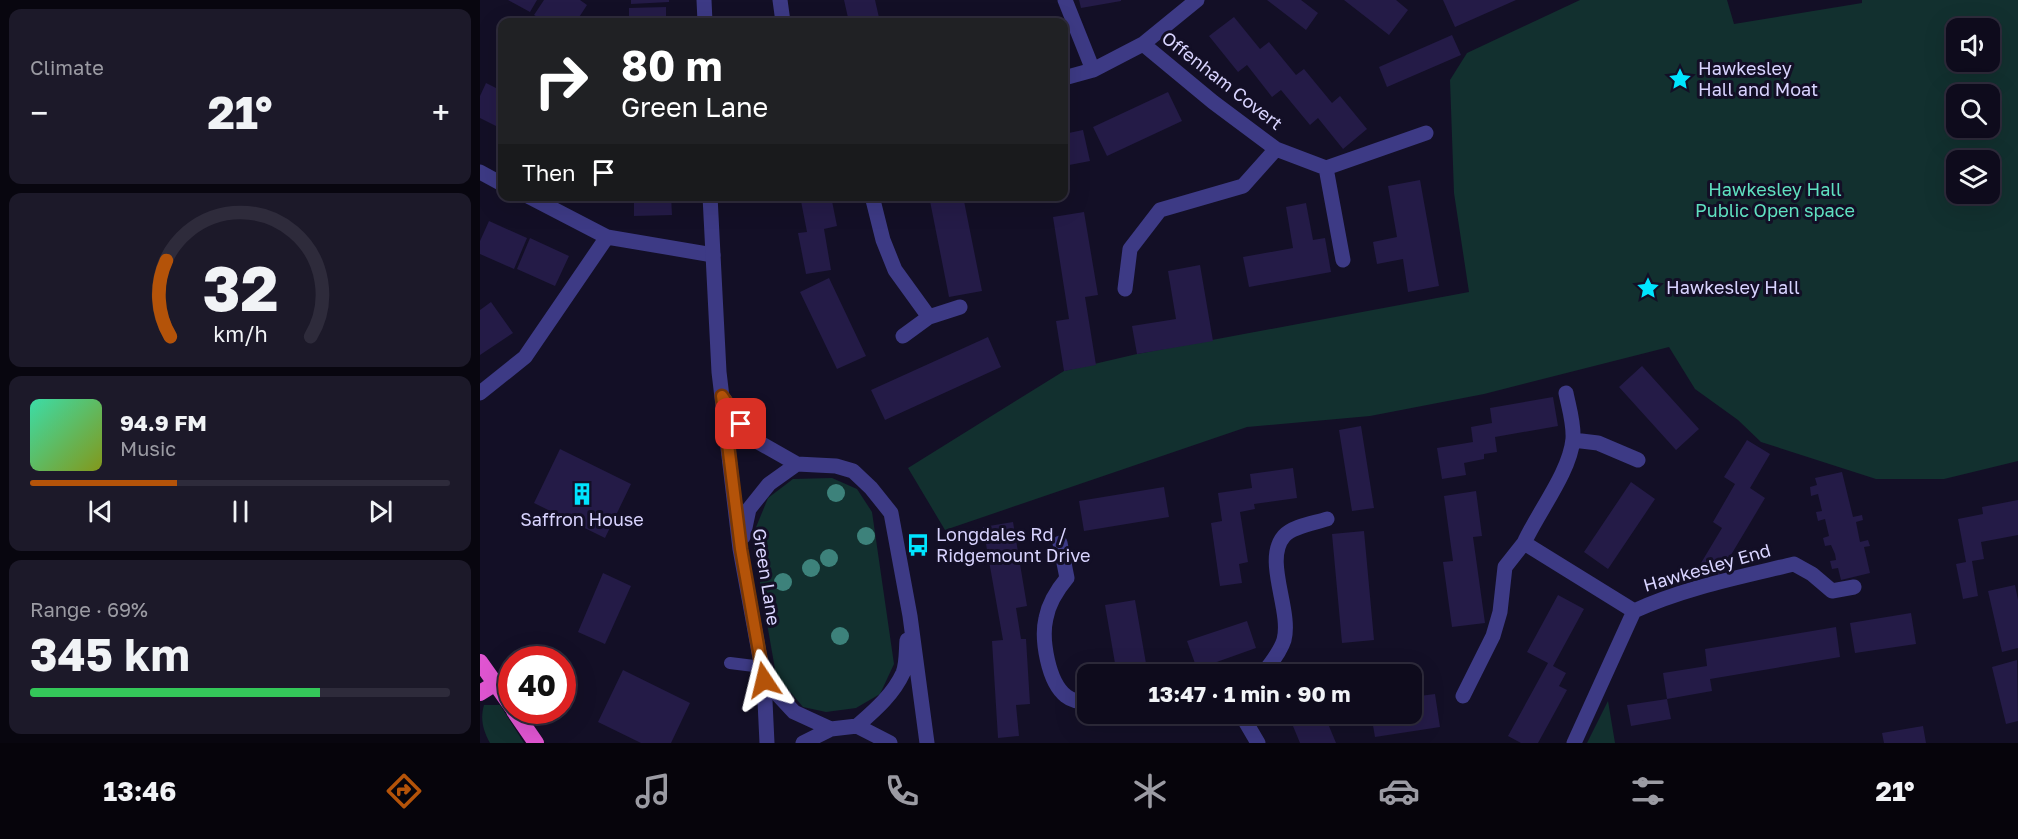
<!DOCTYPE html>
<html lang="en">
<head>
<meta charset="utf-8">
<style>
  body { margin:0; font-family:"Golos Text",sans-serif; background:#1c1929; color:#f1f3f6; height:100vh; display:flex; flex-direction:column; font-size:22px; white-space:nowrap }
  * { box-sizing:border-box; margin:0 }
  p { font-size:20px; color:#9b9ba3 }
  .icon { flex:none; width:33px; height:33px; fill:none; stroke:currentColor; stroke-width:2; stroke-linecap:round; stroke-linejoin:round }
  .map { position:relative; flex:1; overflow:hidden }
  .panel { display:flex; flex-direction:column; gap:9px; padding:9px; background:#08060f; width:480px }
  .panel>* { flex:none }
  .top-card { position:absolute; left:18px; top:18px; width:570px; height:183px; border-radius:12px; box-shadow:0 6px 24px #0002,0 0 0 2px #2e2b3b; background:#202124; color:#fff; overflow:hidden }
  .controls { position:absolute; left:1466px; top:18px; display:grid; gap:12px }
  .controls a { display:grid; place-items:center; width:54px; height:54px; border-radius:12px; background:#0e0b1c; box-shadow:0 6px 24px #0002,0 0 0 2px #2e2b3b; font-size:30px }
  .speed { position:absolute; left:18px; top:646px; display:flex; gap:12px; font-size:30px; font-weight:700; text-align:center }
  .speed>* { display:grid; place-content:center; width:78px; height:78px; border-radius:50%; background:#0e0b1c; box-shadow:0 6px 24px #0002,0 0 0 2px #2e2b3b; line-height:1 }
  .speed .limit { border:9px solid #d22; background:#fff; color:#111 }
  .pin { position:absolute; display:grid; place-items:center; width:51px; height:51px; color:#fff; margin:-26px; border-radius:12px; box-shadow:0 3px 9px #0006 }
  .me { position:absolute; width:66px; margin:-33px; rotate:350deg; stroke-linejoin:round; filter:drop-shadow(0 0 4px #0008) }
  .turn { display:flex; align-items:center; gap:21px; height:126px; padding:0 24px; font-size:27px }
  .turn .icon { width:78px; height:78px; stroke-width:2.5 }
  .turn b { display:block; font-size:42px; line-height:51px }
  .then { display:flex; align-items:center; height:57px; padding:0 24px; background:#0003; gap:12px; font-size:22px }
  .big { font-size:45px; font-weight:700; line-height:1.1 }
  .panel .card { flex:1; display:flex; flex-direction:column; justify-content:center; gap:9px; min-width:0; padding:0 21px; border-radius:12px; background:#1c1929 }
  .panel .dial { align-items:center; gap:0 }
  .dial svg { height:156px; overflow:visible; fill:none; stroke:#2e2b3b; stroke-width:7; stroke-linecap:round; text-anchor:middle }
  .dial text { fill:#f1f3f6; stroke:none }
  .song { display:flex; align-items:center; gap:18px }
  .cover { width:72px; height:72px; border-radius:9px; background:linear-gradient(135deg,hsl(160 70% 55%),hsl(70 70% 35%)) }
  .played { height:6px; border-radius:3px; background:linear-gradient(90deg,#b45309 35%,#2e2b3b 35%) }
  .keys { display:flex; justify-content:space-around; direction:ltr }
  .heat { display:flex; justify-content:space-between; align-items:center; font-size:33px; direction:ltr }
  .charge { height:9px; border-radius:4px; background:linear-gradient(90deg,#34c759 69%,#2e2b3b 0) }
  .trip { position:absolute; left:597px; top:664px; width:345px; height:60px; border-radius:12px; background:#0e0b1c; box-shadow:0 6px 24px #0002,0 0 0 2px #2e2b3b; font-weight:700; line-height:60px; text-align:center }
  .tab-bar { display:flex; height:96px; justify-content:space-around; align-items:center; background:#06040b; color:#9b9ba3 }
  .tab-bar .icon { width:42px; height:42px }
  .tab-bar .current { color:#b45309 }
  .tab-bar b { font-size:27px; color:#f1f3f6 }
  main { display:flex; flex:1; min-height:0 }
  .map>svg:first-child { display:block }
</style>
</head>
<body>
<main>
<section class="panel">
<div class="card"><p>Climate</p>
<div class="heat"><a>−</a><b class="big">21°</b><a>+</a></div>
</div>
<div class="card dial"><svg viewBox="0 0 100 80">
<path d="M14 69A42 42 0 1 1 86 69"/>
<path d="M14 69A42 42 0 0 1 12 30" stroke="#b45309"/>
<text x="50" y="56" font-size="32" font-weight="700">32</text>
<text x="50" y="72" font-size="11">km/h</text>
</svg></div>
<div class="card">
<div class="song"><i class="cover"></i><div><b>94.9 FM</b><p>Music</p></div></div>
<div class="played"></div>
<div class="keys"><svg class="icon" aria-label="previous" viewBox="0 0 24 24"><path d="M18 5L8 12l10 7zM5 5v14"/></svg><svg class="icon" aria-label="pause" viewBox="0 0 24 24"><path d="M8 5v14M16 5v14"/></svg><svg class="icon" aria-label="next" viewBox="0 0 24 24"><path d="M6 5l10 7-10 7zM19 5v14"/></svg></div>
</div>
<div class="card"><p>Range · 69%</p><b class="big">345 km</b><div class="charge"></div></div>
</section>
<div class="map">
<svg width="1538" height="743" viewBox="0 0 1538 743">
  <rect width="100%" height="100%" fill="#130f26"/>
  <path fill="#12302f" fill-rule="evenodd" d="M 1100,0 L 1247,0 L 1254,24 L 1382,3 L 1382,0 L 1538,0 L 1538,461 L 1464,479 L 1396,479 L 1281,442 L 1258,420 L 1215,389 L 1189,347 L 1004,394 L 890,416 L 767,427 L 465,530 L 428,468 L 584,371 L 657,354 L 989,292 L 974,193 L 970,80 L 987,53 ZM 1476,28 L 1509,28 L 1509,62 L 1476,62 ZM 1476,94 L 1509,94 L 1509,128 L 1476,128 ZM 1476,160 L 1509,160 L 1509,194 L 1476,194 Z
    M 352,478 L 377,489 L 392,512 L 414,664 L 400,694 L 376,708 L 346,712 L 323,707 L 296,675 L 272,537 L 288,498 L 313,479 Z
    M 1128,701 L 1135,743 L 1107,743 Z
    M 4,705 L 20,705 L 44,743 L 10,743 C 3,730 0,719 4,705 Z"/>
  <path fill="#241b47" d="M 28,0 L 57,0 L 50,12 Z
    M 64,0 L 100,0 L 107,5 L 96,22 L 66,22 L 54,15 Z
    M 151,0 L 189,0 L 189,2 L 151,4 Z
    M 364,0 L 395,0 L 400,22 L 369,22 Z
    M 599,0 L 641,0 L 641,1 L 601,8 Z
    M 787,0 L 821,0 L 838,13 L 826,30 Z
    M 864,0 L 916,0 L 928,10 L 909,35 Z
    M 963,0 L 1036,0 L 975,27 Z
    M 186,7 L 186,22 L 149,22 L 149,8 Z
    M 754,17 L 780,49 L 789,42 L 816,75 L 824,69 L 852,103 L 860,96 L 887,129 L 863,149 L 838,118 L 830,125 L 801,90 L 792,97 L 767,65 L 758,72 L 729,36 Z
    M 972,35 L 981,55 L 907,87 L 899,67 Z
    M 6,83 L 22,91 L 22,129 L 0,118 L 0,96 Z
    M 688,92 L 702,121 L 627,156 L 613,127 Z
    M 603,130 L 610,161 L 584,166 L 584,134 Z
    M 940,180 L 959,286 L 928,292 L 923,259 L 897,264 L 893,242 L 917,237 L 908,186 Z
    M 154,196 L 191,196 L 192,215 L 154,216 Z
    M 320,196 L 351,196 L 357,226 L 344,229 L 351,270 L 326,274 L 318,233 L 327,232 Z
    M 449,196 L 483,196 L 502,291 L 469,297 Z
    M 826,203 L 833,240 L 845,238 L 851,272 L 769,287 L 763,257 L 813,248 L 806,207 Z
    M 604,212 L 618,295 L 605,297 L 616,365 L 584,371 L 576,321 L 589,319 L 573,217 Z
    M 9,221 L 47,238 L 34,269 L 0,254 L 0,241 Z
    M 50,238 L 89,256 L 75,286 L 37,269 Z
    M 720,265 L 733,341 L 657,354 L 652,326 L 696,319 L 688,271 Z
    M 349,278 L 386,356 L 357,369 L 320,292 Z
    M 11,302 L 33,333 L 0,355 L 0,310 Z
    M 508,337 L 521,367 L 405,420 L 391,390 Z
    M 1162,366 L 1219,429 L 1196,450 L 1139,387 Z
    M 1073,397 L 1078,426 L 1015,437 L 1017,452 L 1004,454 L 1004,459 L 984,463 L 986,475 L 962,479 L 957,448 L 993,442 L 991,427 L 1012,423 L 1010,408 Z
    M 881,426 L 894,508 L 872,511 L 859,430 Z
    M 1267,440 L 1290,454 L 1270,488 L 1285,498 L 1239,575 L 1221,563 L 1242,528 L 1233,522 L 1255,484 L 1244,477 Z
    M 80,449 L 151,484 L 125,538 L 54,503 Z
    M 813,468 L 817,498 L 774,504 L 775,509 L 760,512 L 768,562 L 759,564 L 762,583 L 740,586 L 731,523 L 742,521 L 738,493 L 772,488 L 770,474 Z
    M 1362,472 L 1373,517 L 1382,515 L 1383,520 L 1376,522 L 1380,542 L 1388,540 L 1390,546 L 1384,547 L 1390,573 L 1361,580 L 1358,568 L 1352,569 L 1350,561 L 1356,560 L 1355,554 L 1351,545 L 1345,546 L 1343,538 L 1349,536 L 1345,519 L 1338,521 L 1336,512 L 1342,511 L 1338,494 L 1331,496 L 1330,487 L 1337,485 L 1335,478 Z
    M 1151,482 L 1175,499 L 1128,569 L 1104,552 Z
    M 684,487 L 689,517 L 604,531 L 599,501 Z
    M 996,491 L 1002,536 L 993,537 L 1005,623 L 972,627 L 963,562 L 973,561 L 964,496 Z
    M 1538,500 L 1538,535 L 1501,542 L 1504,559 L 1492,561 L 1498,596 L 1483,599 L 1476,564 L 1486,562 L 1478,519 L 1503,514 L 1502,507 Z
    M 533,522 L 547,606 L 536,608 L 541,639 L 546,639 L 550,704 L 536,705 L 539,736 L 518,738 L 512,641 L 523,640 L 503,527 Z
    M 884,531 L 894,640 L 862,643 L 852,534 Z
    M 123,573 L 151,586 L 125,644 L 98,632 Z
    M 1535,585 L 1538,600 L 1538,648 L 1522,652 L 1508,591 Z
    M 1078,595 L 1104,609 L 1073,666 L 1086,673 L 1079,686 L 1087,690 L 1058,743 L 1041,743 L 1028,736 L 1068,663 L 1047,652 Z
    M 655,600 L 668,675 L 637,675 L 625,605 Z
    M 1431,613 L 1436,644 L 1375,653 L 1370,623 Z
    M 767,621 L 776,648 L 717,669 L 707,641 Z
    M 1356,627 L 1360,657 L 1230,679 L 1232,691 L 1187,699 L 1191,719 L 1151,726 L 1147,705 L 1187,699 L 1183,673 L 1227,666 L 1225,649 Z
    M 1537,660 L 1538,721 L 1526,724 L 1512,667 Z
    M 143,670 L 210,703 L 191,743 L 161,743 L 118,722 Z
    M 955,694 L 960,727 L 895,737 L 891,714 L 932,714 L 932,697 Z
    M 808,714 L 844,714 L 856,743 L 820,743 Z
    M 1443,726 L 1446,743 L 1404,743 L 1402,733 Z"/>
  <g fill="none" stroke-linecap="round" stroke-linejoin="round">
    <path stroke="#3d3a85" stroke-width="12" d="M 250,663 L 282,667"/>
    <path stroke="#3d3a85" stroke-width="15" d="M 300,0 L 303,22
      M 585,0 L 613,70
      M 663,44 L 733,102 L 796,149 L 846,168 L 863,260
      M 584,78 L 613,70 L 663,44 L 717,0
      M 846,168 L 946,133
      M 0,172 L 22,184
      M 48,196 L 127,237 L 233,255
      M 392,196 L 403,240 L 415,270 L 449,317
      M 645,289 L 650,249 L 680,210 L 763,186 L 796,149
      M 423,336 L 449,317 L 480,307
      M 0,393 L 45,357 L 127,237
      M 1086,393 C 1089,408 1094,423 1093,439 C 1090,472 1058,512 1044,543 L 1154,611
      M 1093,440 L 1118,443 L 1158,460
      M 580,543 L 587,578 C 577,590 569,602 566,618 C 561,639 568,682 586,696 C 592,701 600,702 608,702
      M 782,675 C 790,664 800,653 804,640 C 812,610 783,560 804,536 C 813,526 835,523 847,519
      M 983,696 L 1013,636 L 1020,612 L 1025,567 L 1044,543
      M 761,714 L 778,743
      M 1094,743 L 1154,611 C 1204,588 1260,577 1314,564 L 1332,574 L 1352,591 L 1374,587"/>
    <path stroke="#3d3a85" stroke-width="15" d="M 224,0 L 225,22
      M 230,196 L 239,372 L 260,549 L 284,680 L 287,743
      M 244,399 L 271,438 L 317,464
      M 263,537 L 269,509 L 289,484 L 317,464 L 356,466 L 373,471 L 391,488 L 411,513 L 430,616 L 447,743
      M 284,680 L 314,712 L 351,729
      M 377,726 C 394,711 413,695 423,673 C 427,663 426,650 427,640
      M 323,743 L 351,729 L 377,726 L 410,743"/>
    <path stroke="#e055d1" stroke-width="16" d="M 0,662 L 32,707
      M 0,693 L 16,683
      M 34,711 L 56,743"/>
  </g>
  <g fill="#3d827b">
    <circle cx="356" cy="493" r="9"/>
    <circle cx="386" cy="536" r="9"/>
    <circle cx="349" cy="558" r="9"/>
    <circle cx="331" cy="568" r="9"/>
    <circle cx="303" cy="582" r="9"/>
    <circle cx="360" cy="636" r="9"/>
  </g>
  <g fill="none" stroke-linecap="round" stroke-linejoin="round">
    <g stroke="#753606" stroke-width="15">
      <path id="route" d="M 261,424 L 242,396 L 261,549 L 284,680"/>
    </g>
    <use href="#route" stroke="#b45309" stroke-width="10"/>
  </g>
  <defs>
    <g id="sight-bare" transform="scale(1.8)"><path d="M0-6L1.8-2.2L6-1.7L2.9 1.2L3.7 5.4L0 3.3L-3.7 5.4L-2.9 1.2L-6-1.7L-1.8-2.2Z" fill="#00e5ff" stroke="#130f26" stroke-width="2.5" paint-order="stroke"/></g>
    <g id="building-bare" transform="scale(1.8)"><path d="M-4-6H4V6H1V3H-1V6H-4ZM-2.5-4.3h1.7v1.8h-1.7ZM.8-4.3h1.7v1.8H.8ZM-2.5-1h1.7V.8h-1.7ZM.8-1h1.7V.8H.8Z" fill="#00e5ff" stroke="#130f26" stroke-width="2.5" paint-order="stroke"/></g>
    <g id="bus-bare" transform="scale(1.8)"><path d="M-5-6H5V4H4V6H2V4H-2V6H-4V4H-5ZM-3.5-4V0h7V-4ZM-3.5 1.2v1.5H-2V1.2ZM2 1.2v1.5H3.5V1.2Z" fill="#00e5ff" stroke="#130f26" stroke-width="2.5" paint-order="stroke"/></g>
  </defs>
  <g fill-rule="evenodd">
    <use href="#sight-bare" x="1200" y="79"/>
    <use href="#sight-bare" x="1168" y="288"/>
    <use href="#building-bare" x="102" y="494"/>
    <use href="#bus-bare" x="438" y="545"/>
  </g>
  <g text-anchor="middle" stroke-width="6" stroke-linejoin="round" paint-order="stroke">
    <g font-size="18" fill="#d9d4ff" stroke="#130f26" text-anchor="start">
      <text x="1218" y="75">Hawkesley<tspan x="1218" dy="21">Hall and Moat</tspan></text>
      <text x="1186" y="294">Hawkesley Hall</text>
      <text x="102" y="526" text-anchor="middle">Saffron House</text>
      <text x="456" y="541">Longdales Rd /<tspan x="456" dy="21">Ridgemount Drive</tspan></text>
    </g>
    <g font-size="18" fill="#d9d4ff" stroke="#130f26">
      <text transform="translate(742 81) rotate(38)" y="6">Offenham Covert</text>
      <text transform="translate(1227 568) rotate(-16)" y="6">Hawkesley End</text>
      <text transform="translate(286 577) rotate(81)" y="6">Green Lane</text>
    </g>
    <g font-size="18" fill="#5fe0c0" stroke="#130f26">
      <text x="1295" y="196">Hawkesley Hall<tspan x="1295" dy="21">Public Open space</tspan></text>
    </g>
  </g>
</svg>
<div class="controls">
<a><svg class="icon" aria-label="sound" viewBox="0 0 24 24"><path d="M4 9h4l5-4v14l-5-4H4zM17 9q2 3 0 6"/></svg></a>
<a><svg class="icon" aria-label="search" viewBox="0 0 24 24"><circle cx="10" cy="10" r="6"/><path d="M15 15l6 6"/></svg></a>
<a><svg class="icon" aria-label="layers" viewBox="0 0 24 24"><path d="M12 4l9 5-9 5-9-5zM3 14l9 5 9-5"/></svg></a>
</div>
<div class="speed"><div class="limit">40</div></div>
<div class="pin" style="left:261px;top:424px;background:#d93025"><svg class="icon" aria-label="arrive" viewBox="0 0 24 24"><path d="M6 21V4h12l-3 4 3 4H6"/></svg></div>
<svg class="me" style="left:284px;top:680px" viewBox="-20 -20 40 40"><path d="M0-17L14 15 0 8-14 15z" fill="#b45309" stroke="#fff" stroke-width="4"/></svg>
<div class="trip">13:47 · 1 min · 90 m</div>
<div class="top-card">
<div class="turn"><svg class="icon" aria-label="right" viewBox="0 0 24 24"><path d="M7 20v-9h11M14 6l5 5-5 5"/></svg><div><b>80 m</b>Green Lane</div></div>
<div class="then">Then<svg class="icon" aria-label="arrive" viewBox="0 0 24 24"><path d="M6 21V4h12l-3 4 3 4H6"/></svg></div>
</div>
</div>
</main>
<nav class="tab-bar">
<b>13:46</b>
<svg class="icon current" aria-label="directions" viewBox="0 0 24 24"><path d="M12 3l9 9-9 9-9-9zM9 14v-3h6M13 9l2 2-2 2"/></svg>
<svg class="icon" aria-label="music" viewBox="0 0 24 24"><path d="M9 18V5l10-2v13"/><circle cx="6" cy="18" r="3"/><circle cx="16" cy="16" r="3"/></svg>
<svg class="icon" aria-label="phone" viewBox="0 0 24 24"><path d="M5 4h4l2 5-3 2q2 4 5 5l2-3 5 2v4C11 20 4 13 5 4z"/></svg>
<svg class="icon" aria-label="climate" viewBox="0 0 24 24"><path d="M12 3v18M4 7l16 10M4 17L20 7"/></svg>
<svg class="icon" aria-label="car" viewBox="0 0 24 24"><path d="M5 17H2v-5l4-1 3-4h7l3 4 3 1v5h-3M9 17h6M6 11h13"/><circle cx="7" cy="17" r="2"/><circle cx="17" cy="17" r="2"/></svg>
<svg class="icon" aria-label="filters" viewBox="0 0 24 24"><path d="M4 7h16M4 17h16"/><circle cx="9" cy="7" r="2"/><circle cx="15" cy="17" r="2"/></svg>
<b>21°</b>
</nav>
</body>
</html>
